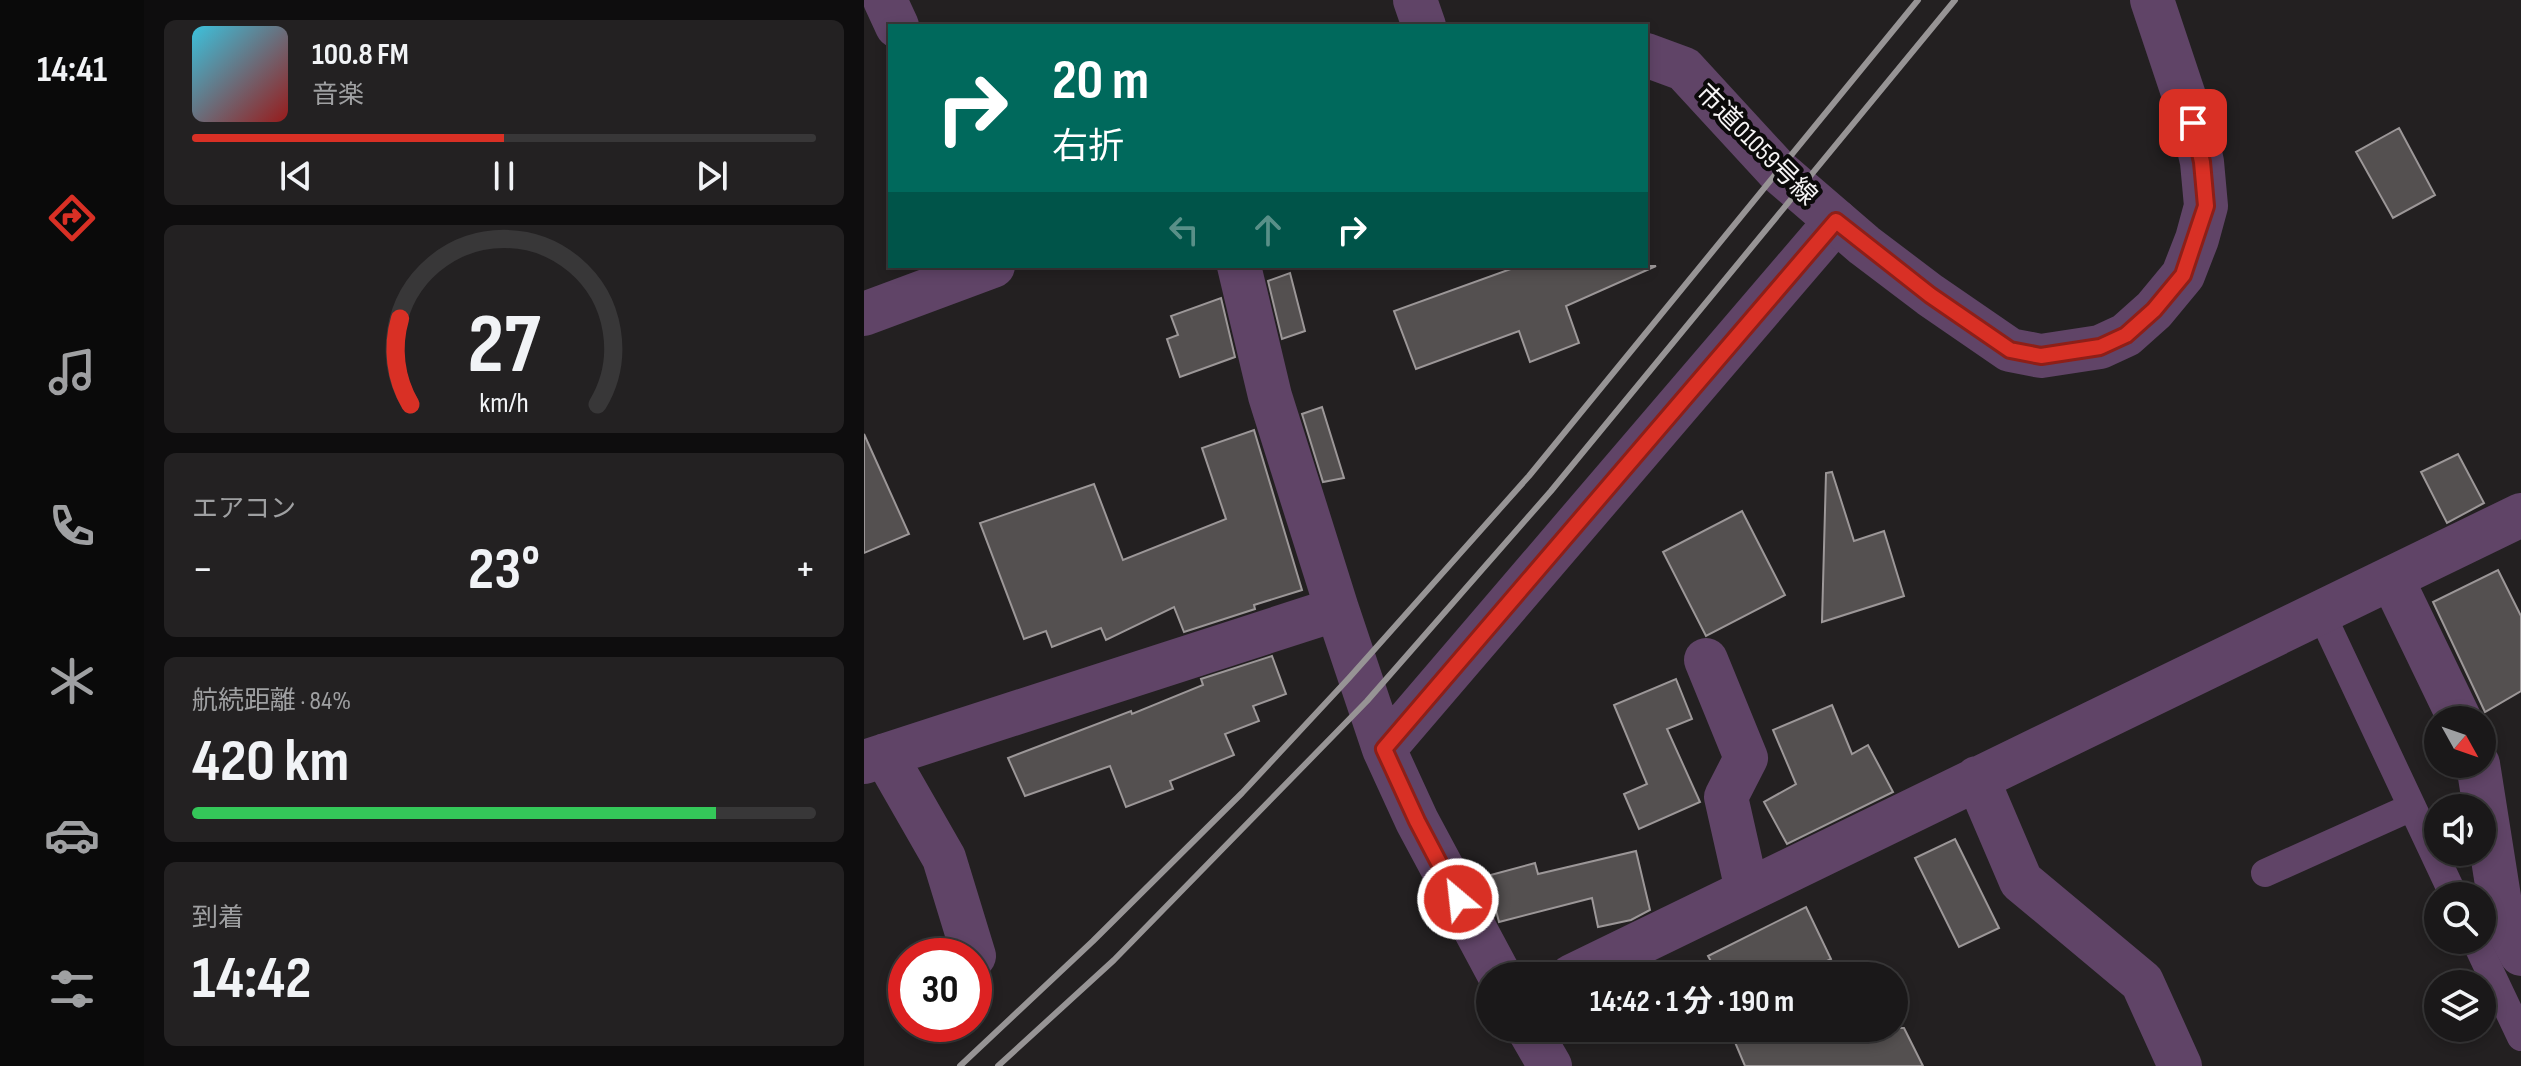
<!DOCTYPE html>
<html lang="ja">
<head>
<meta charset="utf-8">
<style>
  body { margin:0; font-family:"Sofia Sans Condensed","Noto Sans JP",sans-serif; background:#232122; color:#f1f3f6; height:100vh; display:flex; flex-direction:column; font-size:30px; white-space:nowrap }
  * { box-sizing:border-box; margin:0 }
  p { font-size:26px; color:#9fa0a2 }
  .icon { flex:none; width:44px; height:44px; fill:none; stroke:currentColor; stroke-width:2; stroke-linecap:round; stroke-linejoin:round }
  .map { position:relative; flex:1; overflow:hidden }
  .side { display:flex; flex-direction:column; gap:20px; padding:20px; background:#0e0d0e; width:720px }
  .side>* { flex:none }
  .guide { position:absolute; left:24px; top:24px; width:760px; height:244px; border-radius:0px; box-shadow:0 4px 12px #0003,0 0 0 2px #383738; background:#00695c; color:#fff; overflow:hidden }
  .needle { width:52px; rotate:130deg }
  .fabs { position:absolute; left:1560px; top:706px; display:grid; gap:16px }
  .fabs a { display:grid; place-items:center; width:72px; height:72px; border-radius:50%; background:#1a1819; box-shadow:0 4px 12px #0003,0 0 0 2px #383738; font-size:40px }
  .speed { position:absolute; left:24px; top:938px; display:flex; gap:16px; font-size:40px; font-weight:700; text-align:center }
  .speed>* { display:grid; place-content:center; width:104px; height:104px; border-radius:50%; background:#1a1819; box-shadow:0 4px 12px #0003,0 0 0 2px #383738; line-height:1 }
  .speed .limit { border:12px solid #d22; background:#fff; color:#111 }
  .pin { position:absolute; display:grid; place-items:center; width:68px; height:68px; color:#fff; margin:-34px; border-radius:16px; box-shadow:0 4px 12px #0006 }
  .me { position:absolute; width:88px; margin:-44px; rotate:332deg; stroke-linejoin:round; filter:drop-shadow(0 0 6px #0008) }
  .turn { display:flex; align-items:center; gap:28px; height:168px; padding:0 32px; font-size:36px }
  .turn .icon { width:104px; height:104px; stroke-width:2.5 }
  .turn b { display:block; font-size:56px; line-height:68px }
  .lanes { display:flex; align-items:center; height:76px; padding:0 32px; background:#0003; justify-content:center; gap:40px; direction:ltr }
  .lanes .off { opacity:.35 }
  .big { font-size:60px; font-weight:700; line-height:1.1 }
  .side .widget { flex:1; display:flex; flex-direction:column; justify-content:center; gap:12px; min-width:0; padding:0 28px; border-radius:12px; background:#232122 }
  .side .dial { align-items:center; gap:0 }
  .dial svg { height:208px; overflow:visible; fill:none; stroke:#383738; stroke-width:7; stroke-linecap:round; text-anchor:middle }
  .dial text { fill:#f1f3f6; stroke:none }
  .song { display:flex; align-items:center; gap:24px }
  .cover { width:96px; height:96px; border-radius:12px; background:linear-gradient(135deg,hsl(190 70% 55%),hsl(0 70% 35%)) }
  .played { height:8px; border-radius:4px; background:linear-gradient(90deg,#d93025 50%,#383738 50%) }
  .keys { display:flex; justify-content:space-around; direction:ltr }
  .heat { display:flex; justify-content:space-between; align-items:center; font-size:44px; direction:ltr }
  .charge { height:12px; border-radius:6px; background:linear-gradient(90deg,#34c759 84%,#383738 0) }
  .trip { position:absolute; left:612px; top:962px; width:432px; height:80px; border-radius:40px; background:#1a1819; box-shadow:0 4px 12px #0003,0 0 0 2px #383738; font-weight:700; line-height:80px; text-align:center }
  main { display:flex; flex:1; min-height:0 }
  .menu { display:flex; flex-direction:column; width:144px; justify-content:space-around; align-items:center; background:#0a0a0a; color:#9fa0a2 }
  .menu .icon { width:56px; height:56px }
  .menu .current { color:#d93025 }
  .menu b { font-size:36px; color:#f1f3f6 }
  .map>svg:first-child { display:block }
</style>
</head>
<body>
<main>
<nav class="menu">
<b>14:41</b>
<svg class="icon current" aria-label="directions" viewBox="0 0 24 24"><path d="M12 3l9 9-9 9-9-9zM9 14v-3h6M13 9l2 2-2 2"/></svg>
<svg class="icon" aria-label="music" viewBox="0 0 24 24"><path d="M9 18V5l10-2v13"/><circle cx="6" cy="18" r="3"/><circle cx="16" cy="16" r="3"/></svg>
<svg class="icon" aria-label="phone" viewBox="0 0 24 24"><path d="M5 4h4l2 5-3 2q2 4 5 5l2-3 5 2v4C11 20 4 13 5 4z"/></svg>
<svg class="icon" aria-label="climate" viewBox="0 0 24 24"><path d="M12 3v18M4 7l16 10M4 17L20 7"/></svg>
<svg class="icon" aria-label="car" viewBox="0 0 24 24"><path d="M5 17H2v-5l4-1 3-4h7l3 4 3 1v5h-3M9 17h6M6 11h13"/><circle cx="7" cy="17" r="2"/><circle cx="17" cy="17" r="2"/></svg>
<svg class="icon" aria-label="filters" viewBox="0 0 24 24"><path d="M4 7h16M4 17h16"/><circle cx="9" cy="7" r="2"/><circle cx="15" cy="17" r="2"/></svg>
</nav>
<section class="side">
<div class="widget">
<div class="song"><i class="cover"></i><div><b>100.8 FM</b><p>音楽</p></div></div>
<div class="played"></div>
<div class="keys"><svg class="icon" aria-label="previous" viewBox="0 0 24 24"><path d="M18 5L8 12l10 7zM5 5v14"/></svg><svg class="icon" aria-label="pause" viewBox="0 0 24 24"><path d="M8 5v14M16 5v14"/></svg><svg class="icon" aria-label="next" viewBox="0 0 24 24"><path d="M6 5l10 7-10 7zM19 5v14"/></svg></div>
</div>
<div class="widget dial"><svg viewBox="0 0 100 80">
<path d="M14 69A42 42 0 1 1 86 69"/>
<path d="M14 69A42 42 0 0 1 10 36" stroke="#d93025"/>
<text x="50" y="56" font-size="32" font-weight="700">27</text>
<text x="50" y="72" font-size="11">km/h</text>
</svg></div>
<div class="widget"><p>エアコン</p>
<div class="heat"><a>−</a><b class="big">23°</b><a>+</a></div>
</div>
<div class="widget"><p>航続距離 · 84%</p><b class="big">420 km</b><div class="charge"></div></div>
<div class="widget"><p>到着</p><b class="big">14:42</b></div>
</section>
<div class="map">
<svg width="1657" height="1066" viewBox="0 0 1657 1066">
  <rect width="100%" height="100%" fill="#232021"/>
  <path fill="#545050" stroke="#9c9798" stroke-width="2" d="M 1535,128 L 1571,195 L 1529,218 L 1492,152 Z
    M 655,266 L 792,266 L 702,306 L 715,343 L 666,362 L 655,331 L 552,369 L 530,311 Z
    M 426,273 L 441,331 L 418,339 L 404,281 Z
    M 357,298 L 371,357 L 316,377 L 303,339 L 314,335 L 307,316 Z
    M 458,407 L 480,478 L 459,482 L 438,414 Z
    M 390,430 L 438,590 L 390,605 L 391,609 L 320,632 L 310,607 L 242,640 L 237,628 L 188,647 L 182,631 L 160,639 L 116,523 L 230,484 L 259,560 L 362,519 L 338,448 Z
    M 0,434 L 45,534 L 0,553 Z
    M 1594,454 L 1620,503 L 1583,523 L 1557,472 Z
    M 968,472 L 990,541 L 1020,531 L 1040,596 L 958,622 L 962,473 Z
    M 878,511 L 921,595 L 842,636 L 799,552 Z
    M 1634,570 L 1657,616 L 1657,691 L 1621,712 L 1569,602 Z
    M 408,656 L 422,694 L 389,706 L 395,721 L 361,734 L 370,755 L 306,781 L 309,789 L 262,807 L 246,766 L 161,796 L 144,758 L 267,711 L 268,714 L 339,685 L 337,679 Z
    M 812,679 L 828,719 L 803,729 L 836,802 L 775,829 L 760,794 L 783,784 L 750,705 Z
    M 968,705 L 988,754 L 1004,745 L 1029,792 L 923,844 L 900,802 L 932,784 L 909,730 Z
    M 1091,839 L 1135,928 L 1095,947 L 1051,858 Z
    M 772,851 L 786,910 L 767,920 L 734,927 L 728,898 L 635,922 L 623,876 L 671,863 L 674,874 Z
    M 942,907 L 967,959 L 933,976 L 855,976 L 844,956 Z
    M 865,1028 L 1040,1028 L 1059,1066 L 881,1066 Z"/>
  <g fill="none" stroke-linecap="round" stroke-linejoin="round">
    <path stroke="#604467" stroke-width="28" d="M 1457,613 L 1590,896
      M 1401,873 L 1548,807
      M 1611,940 L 1657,1037"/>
    <path stroke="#604467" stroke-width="44" d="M 21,0 L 33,26
      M 551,0 L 560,26
      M 1528,579 L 1596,720
      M 473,609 L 520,749
      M 842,660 L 882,758 L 862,797 L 883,890
      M 21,755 L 80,858 L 110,956
      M 0,762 L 473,609 L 406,396 L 375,266
      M 1614,764 L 1638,916 L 1657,954
      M 1113,778 L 1157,881 L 1278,982 L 1316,1066
      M 636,976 L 553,821 L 520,749 L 972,221
      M 708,976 L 1657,515
      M 664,1028 L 686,1066"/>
    <path stroke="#604467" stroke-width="44" d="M 782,55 L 820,69 L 914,171 L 1000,245 L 1066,295 L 1146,350 L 1177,356 L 1236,347 L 1262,335 L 1290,310 L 1319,275 L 1333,239 L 1342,206 L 1338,162 L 1329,123 L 1288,0
      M 0,314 L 129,266"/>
    <path stroke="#979495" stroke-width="6" d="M 96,1066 L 229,941 L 378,793 L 485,678 L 665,476 L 1054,0
      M 134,1066 L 250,960 L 503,701 L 687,491 L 1091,0"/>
  </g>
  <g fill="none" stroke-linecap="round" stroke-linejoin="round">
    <g stroke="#8d1f18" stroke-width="20">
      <path id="route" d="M 594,899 L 553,821 L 520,749 L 972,221 L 1066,295 L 1146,350 L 1177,356 L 1236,347 L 1262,335 L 1290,310 L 1319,275 L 1342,206 L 1338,162 L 1329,123"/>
    </g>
    <use href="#route" stroke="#d93025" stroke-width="14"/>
  </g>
  <g text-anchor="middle" stroke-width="8" stroke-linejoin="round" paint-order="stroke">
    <g font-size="26" fill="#f6f4f5" stroke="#0b0a0a">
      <text transform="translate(893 144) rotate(45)" y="9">市道01059号線</text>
    </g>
  </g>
</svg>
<div class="fabs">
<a><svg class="needle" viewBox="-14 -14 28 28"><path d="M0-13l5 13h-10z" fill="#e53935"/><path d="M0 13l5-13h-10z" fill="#9fa0a2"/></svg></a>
<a><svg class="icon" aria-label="sound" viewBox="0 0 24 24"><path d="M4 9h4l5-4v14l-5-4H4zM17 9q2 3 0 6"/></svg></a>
<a><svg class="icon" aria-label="search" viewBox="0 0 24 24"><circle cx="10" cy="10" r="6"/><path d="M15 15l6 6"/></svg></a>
<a><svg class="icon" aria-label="layers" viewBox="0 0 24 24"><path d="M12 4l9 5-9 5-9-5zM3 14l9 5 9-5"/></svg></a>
</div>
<div class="speed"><div class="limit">30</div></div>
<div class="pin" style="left:1329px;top:123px;background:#d93025"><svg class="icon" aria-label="arrive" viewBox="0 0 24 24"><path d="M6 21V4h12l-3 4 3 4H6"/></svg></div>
<svg class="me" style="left:594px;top:899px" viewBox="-20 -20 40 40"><circle r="17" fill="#d93025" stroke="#fff" stroke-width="3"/><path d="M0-11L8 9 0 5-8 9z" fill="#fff"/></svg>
<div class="trip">14:42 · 1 分 · 190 m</div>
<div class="guide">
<div class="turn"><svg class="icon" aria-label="right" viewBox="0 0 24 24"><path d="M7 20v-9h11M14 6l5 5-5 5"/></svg><div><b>20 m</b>右折</div></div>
<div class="lanes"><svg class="icon off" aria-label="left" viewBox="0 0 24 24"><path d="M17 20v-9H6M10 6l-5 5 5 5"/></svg><svg class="icon off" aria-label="ahead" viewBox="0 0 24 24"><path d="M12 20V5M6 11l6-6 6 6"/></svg><svg class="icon" aria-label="right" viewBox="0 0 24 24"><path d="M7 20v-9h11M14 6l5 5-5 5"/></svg></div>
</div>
</div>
</main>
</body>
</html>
